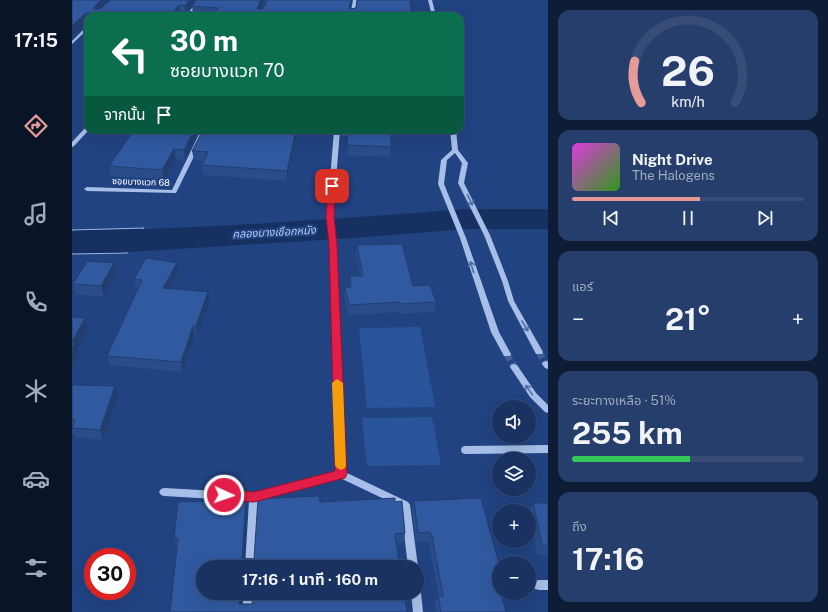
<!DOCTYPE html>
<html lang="th">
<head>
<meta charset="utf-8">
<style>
  body { margin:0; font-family:"Public Sans","Noto Sans Thai",sans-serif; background:#263e6b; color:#f1f3f6; height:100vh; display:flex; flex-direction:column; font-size:15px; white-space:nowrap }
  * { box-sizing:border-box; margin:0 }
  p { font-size:13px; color:#9faabe }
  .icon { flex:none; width:22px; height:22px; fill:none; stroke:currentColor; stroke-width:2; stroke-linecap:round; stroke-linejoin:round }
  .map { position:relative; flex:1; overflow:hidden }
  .sheet { display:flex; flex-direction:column; gap:10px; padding:10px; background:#0e1c36; width:280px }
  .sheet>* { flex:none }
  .hud { position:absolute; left:12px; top:12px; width:380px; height:122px; border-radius:12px; box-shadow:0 4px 16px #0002,0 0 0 1px #374d77; background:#0b6e4f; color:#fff; overflow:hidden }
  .tools { position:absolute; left:420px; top:400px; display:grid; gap:8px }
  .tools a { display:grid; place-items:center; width:44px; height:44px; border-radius:50%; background:#193262; box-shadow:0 4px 16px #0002,0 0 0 1px #374d77; font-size:20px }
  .speed { position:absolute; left:12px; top:548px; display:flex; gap:8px; font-size:20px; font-weight:700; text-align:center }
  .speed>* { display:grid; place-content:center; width:52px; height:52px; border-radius:50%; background:#193262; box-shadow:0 4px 16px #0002,0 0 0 1px #374d77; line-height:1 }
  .speed .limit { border:6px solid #d22; background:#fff; color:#111 }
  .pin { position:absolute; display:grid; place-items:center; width:34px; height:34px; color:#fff; margin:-17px; border-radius:8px; box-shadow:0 2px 6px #0006 }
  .me { position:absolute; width:44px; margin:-22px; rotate:93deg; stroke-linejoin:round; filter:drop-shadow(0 0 3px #0008) }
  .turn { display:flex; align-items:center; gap:14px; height:84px; padding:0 20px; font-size:18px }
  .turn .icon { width:52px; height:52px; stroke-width:2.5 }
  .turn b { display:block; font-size:28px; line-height:34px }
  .then { display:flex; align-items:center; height:38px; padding:0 20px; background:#0003; gap:8px; font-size:15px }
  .big { font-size:30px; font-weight:700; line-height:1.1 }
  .sheet .widget { flex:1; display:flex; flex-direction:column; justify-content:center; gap:6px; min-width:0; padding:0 14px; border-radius:12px; background:#263e6b }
  .sheet .dial { align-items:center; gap:0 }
  .dial svg { height:104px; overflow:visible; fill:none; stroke:#374d77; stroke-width:7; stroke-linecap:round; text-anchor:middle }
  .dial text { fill:#f1f3f6; stroke:none }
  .song { display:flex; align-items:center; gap:12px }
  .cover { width:48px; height:48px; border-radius:6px; background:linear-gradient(135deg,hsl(300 70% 55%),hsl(110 70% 35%)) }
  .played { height:4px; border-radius:2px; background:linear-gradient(90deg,#e69b98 55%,#374d77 55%) }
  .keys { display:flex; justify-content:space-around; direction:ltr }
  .heat { display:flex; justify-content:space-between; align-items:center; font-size:22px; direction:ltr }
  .charge { height:6px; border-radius:3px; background:linear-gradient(90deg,#34c759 51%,#374d77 0) }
  .trip { position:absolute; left:124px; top:560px; width:228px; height:40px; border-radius:20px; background:#193262; box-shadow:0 4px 16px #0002,0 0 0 1px #374d77; font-weight:700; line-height:40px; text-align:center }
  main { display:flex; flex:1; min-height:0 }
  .menu { display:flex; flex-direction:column; width:72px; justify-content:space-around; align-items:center; background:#0a1427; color:#9faabe }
  .menu .icon { width:28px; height:28px }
  .menu .active { color:#e69b98 }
  .menu b { font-size:18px; color:#f1f3f6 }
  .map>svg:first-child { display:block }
</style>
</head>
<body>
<main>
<nav class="menu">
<b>17:15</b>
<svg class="icon active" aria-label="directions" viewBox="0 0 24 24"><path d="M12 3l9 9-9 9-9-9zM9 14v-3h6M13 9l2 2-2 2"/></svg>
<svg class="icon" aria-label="music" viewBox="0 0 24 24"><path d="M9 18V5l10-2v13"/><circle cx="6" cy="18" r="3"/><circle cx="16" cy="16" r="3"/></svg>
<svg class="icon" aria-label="phone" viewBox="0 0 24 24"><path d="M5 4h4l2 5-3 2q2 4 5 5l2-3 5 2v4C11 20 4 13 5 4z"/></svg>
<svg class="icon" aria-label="climate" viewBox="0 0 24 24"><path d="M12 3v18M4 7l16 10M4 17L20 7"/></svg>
<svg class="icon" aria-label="car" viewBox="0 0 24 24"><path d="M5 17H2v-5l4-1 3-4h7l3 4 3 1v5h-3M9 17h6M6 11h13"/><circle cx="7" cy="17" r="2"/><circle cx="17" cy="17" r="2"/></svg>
<svg class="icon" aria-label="filters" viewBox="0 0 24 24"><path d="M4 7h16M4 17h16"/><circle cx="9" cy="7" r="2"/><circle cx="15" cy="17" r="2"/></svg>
</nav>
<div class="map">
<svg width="476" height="612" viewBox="0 0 476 612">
  <rect width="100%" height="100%" fill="#214382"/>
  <path fill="#2a549a" d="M 348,327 L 363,407 L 295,408 L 287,328 Z
    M 360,417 L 369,465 L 295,466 L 290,418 Z"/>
  <path fill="#163061" stroke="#9bb9ea" d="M 72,228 L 55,253 L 0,254 L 0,230 Z"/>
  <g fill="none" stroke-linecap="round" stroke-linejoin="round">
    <path fill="#163061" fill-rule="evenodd" d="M 394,209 L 476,209 L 476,229 L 394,229 L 281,238 L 57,252 L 0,253 L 0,231 C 131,229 263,219 394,209 Z"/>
    <path stroke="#425f95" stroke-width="7" stroke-dasharray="7 3.5" stroke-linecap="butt" d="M 467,352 L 474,364
      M 435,354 L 442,367"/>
    <path fill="#a7bfe8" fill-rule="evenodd" d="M 126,0 L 130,0 L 118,16 L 114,16 Z
      M 281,0 L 285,0 L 282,16 L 278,16 Z
      M 356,0 L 360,0 L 364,16 L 360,16 Z
      M 15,26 L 16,26 L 16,29 L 0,44 L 0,41 Z
      M 16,126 L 16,130 L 17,130 L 2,146 L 0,147 L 0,142 L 14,127 Z
      M 129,130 L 135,130 L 104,193 L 15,191 L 12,189 L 15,187 L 100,190 Z
      M 262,130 L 268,130 L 261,217 L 264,244 L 273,472 L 336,502 L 338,505 L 346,567 L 345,569 L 345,567 L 336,567 L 329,507 L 268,478 L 186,500 L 183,567 L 173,567 L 177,501 L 92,496 L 89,495 L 87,492 L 89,489 L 92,488 L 182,493 L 264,471 L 258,244 L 255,217 Z
      M 378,130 L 384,130 L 386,150 L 396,163 L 392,183 L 418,235 L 436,281 L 442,301 L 471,352 L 470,354 L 464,354 L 436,301 L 430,281 L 412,235 L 386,183 L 390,163 L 383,153 L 375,160 L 372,184 L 394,238 L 427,332 L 439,354 L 438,356 L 432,356 L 419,332 L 388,238 L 366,184 L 369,160 L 380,150 Z
      M 474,361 L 476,362 L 476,369 L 473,368 L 470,364 L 471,362 Z
      M 442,364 L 445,365 L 464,393 L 476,405 L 476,413 L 473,412 L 458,397 L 438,367 L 439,365 Z
      M 476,445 L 476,453 L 393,454 L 390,453 L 389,450 L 390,447 L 393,446 Z
      M 467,580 L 476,580 L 476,590 L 467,590 L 463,589 L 462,585 L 463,581 Z
      M 345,588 L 348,589 L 349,593 L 351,612 L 341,612 L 339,593 L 345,593 Z
      M 172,593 L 182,593 L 180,612 L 170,612 Z"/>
  </g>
  <path fill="#294d89" d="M 0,0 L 124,0 L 114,14 L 108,13 L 105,16 L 16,16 L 16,21 Z
    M 192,0 L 189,9 L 191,9 L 195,0 L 279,0 L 278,9 L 339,16 L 141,15 L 121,14 L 120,6 Z
    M 62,130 L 127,130 L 113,160 L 104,159 L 92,180 L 39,176 L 37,166 Z
    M 131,130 L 261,130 L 260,135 L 225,134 L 215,181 L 131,175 L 130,165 L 132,161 L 122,160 L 120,151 Z
    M 268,130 L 319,130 L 319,147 L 318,157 L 275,155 L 276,136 L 269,136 Z
    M 285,245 L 364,302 L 362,312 L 327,314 L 327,312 L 276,315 L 273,297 L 273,287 L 277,287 L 278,276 L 289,276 L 284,255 Z
    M 105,263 L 107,272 L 97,289 L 138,302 L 125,335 L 123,335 L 111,372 L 38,365 L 35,356 L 66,289 L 64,289 L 62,279 Z
    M 44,273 L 32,297 L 4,294 L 1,284 Z
    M 0,385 L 46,397 L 31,440 L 4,438 L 0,430 Z
    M 174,500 L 175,510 L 172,558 L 182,559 L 248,502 L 323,502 L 333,533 L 332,543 L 325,543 L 131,567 L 131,593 L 171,593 L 170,604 L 180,604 L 332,593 L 98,612 L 105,547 L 102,538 Z
    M 342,501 L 427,564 L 427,593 L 434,612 L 365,612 L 363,605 L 366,596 L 367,596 L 357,546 L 356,542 L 344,542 L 340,511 Z
    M 461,503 L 476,503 L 476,555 L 465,555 L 457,513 Z"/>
  <path fill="#223e6f" d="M 29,0 L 39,0 L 23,14 L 22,7 Z
    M 117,0 L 124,0 L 114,14 L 113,6 Z
    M 189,0 L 192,0 L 186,16 L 185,9 Z
    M 279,0 L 277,16 L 277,9 Z
    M 107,5 L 108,13 L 105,16 L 98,16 Z
    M 14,13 L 16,21 L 0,36 L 0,26 Z
    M 122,130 L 127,130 L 113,160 L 112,150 Z
    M 224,130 L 225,130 L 225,134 L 215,181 L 215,171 Z
    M 102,149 L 104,159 L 92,180 L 90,170 Z
    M 42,263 L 44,273 L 32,297 L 29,286 Z
    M 105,263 L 107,272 L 93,298 L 91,288 Z
    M 136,292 L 138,302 L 125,335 L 124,326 Z
    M 13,318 L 16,328 L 5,349 L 7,353 L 0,366 L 0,342 Z
    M 121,326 L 123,335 L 111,372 L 109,362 Z
    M 43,386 L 46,397 L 31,440 L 28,430 Z
    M 174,500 L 175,510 L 172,567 L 170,558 Z
    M 169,593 L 171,593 L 169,612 L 167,604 Z"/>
  <path fill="#30599f" stroke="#223e6f" d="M 0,0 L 29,0 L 22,7 L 22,9 L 28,9 L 38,0 L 117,0 L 113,6 L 107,5 L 98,16 L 55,16 L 14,13 L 0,26 Z
    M 124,0 L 189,0 L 185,9 L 191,9 L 195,0 L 279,0 L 277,9 L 284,8 L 285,0 L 338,0 L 339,16 L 141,16 L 146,8 L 120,6 Z
    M 62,130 L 122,130 L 112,150 L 102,149 L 90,170 L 37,166 Z
    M 131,130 L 224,130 L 215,171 L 130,165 L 136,152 L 120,151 Z
    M 276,130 L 319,130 L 319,147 L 275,145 Z
    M 330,244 L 341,286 L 358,285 L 364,302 L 329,304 L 328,302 L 277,305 L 273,287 L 279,287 L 278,276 L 291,276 L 285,245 Z
    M 74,258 L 105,263 L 91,288 L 136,292 L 124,326 L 121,326 L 109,362 L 35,356 L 70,280 L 62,279 Z
    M 15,261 L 42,263 L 29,286 L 1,284 Z
    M 0,317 L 13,318 L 0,342 Z
    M 0,342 L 3,343 L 0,349 Z
    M 0,385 L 43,386 L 28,430 L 0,428 L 3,420 L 0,420 Z
    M 247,496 L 248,502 L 323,498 L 323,502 L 330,501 L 333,533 L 323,534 L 328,567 L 131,567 L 131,593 L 169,593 L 167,604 L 180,604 L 181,593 L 332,593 L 335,612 L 98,612 L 106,538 L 102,538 L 106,502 L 174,500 L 170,558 L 182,559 L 186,499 Z
    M 409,498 L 427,564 L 427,582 L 426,582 L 427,585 L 427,593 L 429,593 L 434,612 L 369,612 L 366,596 L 371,596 L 360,536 L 358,532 L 346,533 L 342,501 Z
    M 461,503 L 476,503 L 476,546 L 470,545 Z"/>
  <defs><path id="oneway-shaft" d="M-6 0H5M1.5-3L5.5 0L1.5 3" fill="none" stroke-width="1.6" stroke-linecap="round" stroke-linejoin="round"/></defs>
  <g stroke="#506ea6">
    <use href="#oneway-shaft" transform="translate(398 200) rotate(64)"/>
    <use href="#oneway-shaft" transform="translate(400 267) rotate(-107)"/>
    <use href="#oneway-shaft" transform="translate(453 326) rotate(59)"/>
    <use href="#oneway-shaft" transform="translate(457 390) rotate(-125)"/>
  </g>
  <path fill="#e11d48" stroke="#92132f" d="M 260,183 L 264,186 L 262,217 L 265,244 L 275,474 L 273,478 L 269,479 L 182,502 L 152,501 L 148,499 L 146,495 L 148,492 L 152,490 L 182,492 L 263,471 L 257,244 L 254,217 L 256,186 Z"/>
  <path fill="#f59e0b" d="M 265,379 L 271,383 L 274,465 L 273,468 L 269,470 L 265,468 L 263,465 L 260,383 Z"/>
  <g text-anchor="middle" stroke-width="4" stroke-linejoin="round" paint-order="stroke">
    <g font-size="9" fill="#fff" stroke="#214382">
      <text transform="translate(69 182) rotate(2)" y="3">ซอยบางแวก 68</text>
    </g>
    <g font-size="11" font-style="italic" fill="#b2caf0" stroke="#214382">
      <text transform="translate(202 232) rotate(-3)" y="4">คลองบางเชือกหนัง</text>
    </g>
  </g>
</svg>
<div class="tools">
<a><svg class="icon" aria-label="sound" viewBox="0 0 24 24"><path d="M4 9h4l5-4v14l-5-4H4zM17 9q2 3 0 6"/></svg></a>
<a><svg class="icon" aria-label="layers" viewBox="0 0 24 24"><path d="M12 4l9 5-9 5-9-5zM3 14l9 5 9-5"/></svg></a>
<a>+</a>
<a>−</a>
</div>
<div class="speed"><div class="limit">30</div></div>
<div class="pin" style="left:260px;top:186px;background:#d93025"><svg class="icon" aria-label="arrive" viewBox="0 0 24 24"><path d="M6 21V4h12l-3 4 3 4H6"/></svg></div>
<svg class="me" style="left:152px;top:495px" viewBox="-20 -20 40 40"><circle r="17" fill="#e11d48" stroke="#fff" stroke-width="3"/><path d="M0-11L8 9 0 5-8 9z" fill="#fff"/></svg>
<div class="trip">17:16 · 1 นาที · 160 m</div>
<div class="hud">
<div class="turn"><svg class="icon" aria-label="left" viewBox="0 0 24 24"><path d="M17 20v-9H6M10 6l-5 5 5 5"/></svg><div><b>30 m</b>ซอยบางแวก 70</div></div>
<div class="then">จากนั้น<svg class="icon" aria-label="arrive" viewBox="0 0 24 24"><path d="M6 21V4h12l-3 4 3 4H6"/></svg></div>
</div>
</div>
<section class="sheet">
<div class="widget dial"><svg viewBox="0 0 100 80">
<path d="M14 69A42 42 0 1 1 86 69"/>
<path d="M14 69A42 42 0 0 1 9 37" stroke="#e69b98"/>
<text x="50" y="56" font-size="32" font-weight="700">26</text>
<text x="50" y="72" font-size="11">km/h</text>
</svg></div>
<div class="widget">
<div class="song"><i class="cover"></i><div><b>Night Drive</b><p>The Halogens</p></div></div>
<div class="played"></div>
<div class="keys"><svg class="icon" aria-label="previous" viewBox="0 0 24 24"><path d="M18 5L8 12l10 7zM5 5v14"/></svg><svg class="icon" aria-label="pause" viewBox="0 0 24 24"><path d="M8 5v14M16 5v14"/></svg><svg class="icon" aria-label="next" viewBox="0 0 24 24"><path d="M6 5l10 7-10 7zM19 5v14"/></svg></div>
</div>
<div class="widget"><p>แอร์</p>
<div class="heat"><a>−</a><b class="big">21°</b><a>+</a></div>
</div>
<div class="widget"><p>ระยะทางเหลือ · 51%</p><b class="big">255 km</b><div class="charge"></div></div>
<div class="widget"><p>ถึง</p><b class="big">17:16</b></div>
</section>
</main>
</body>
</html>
